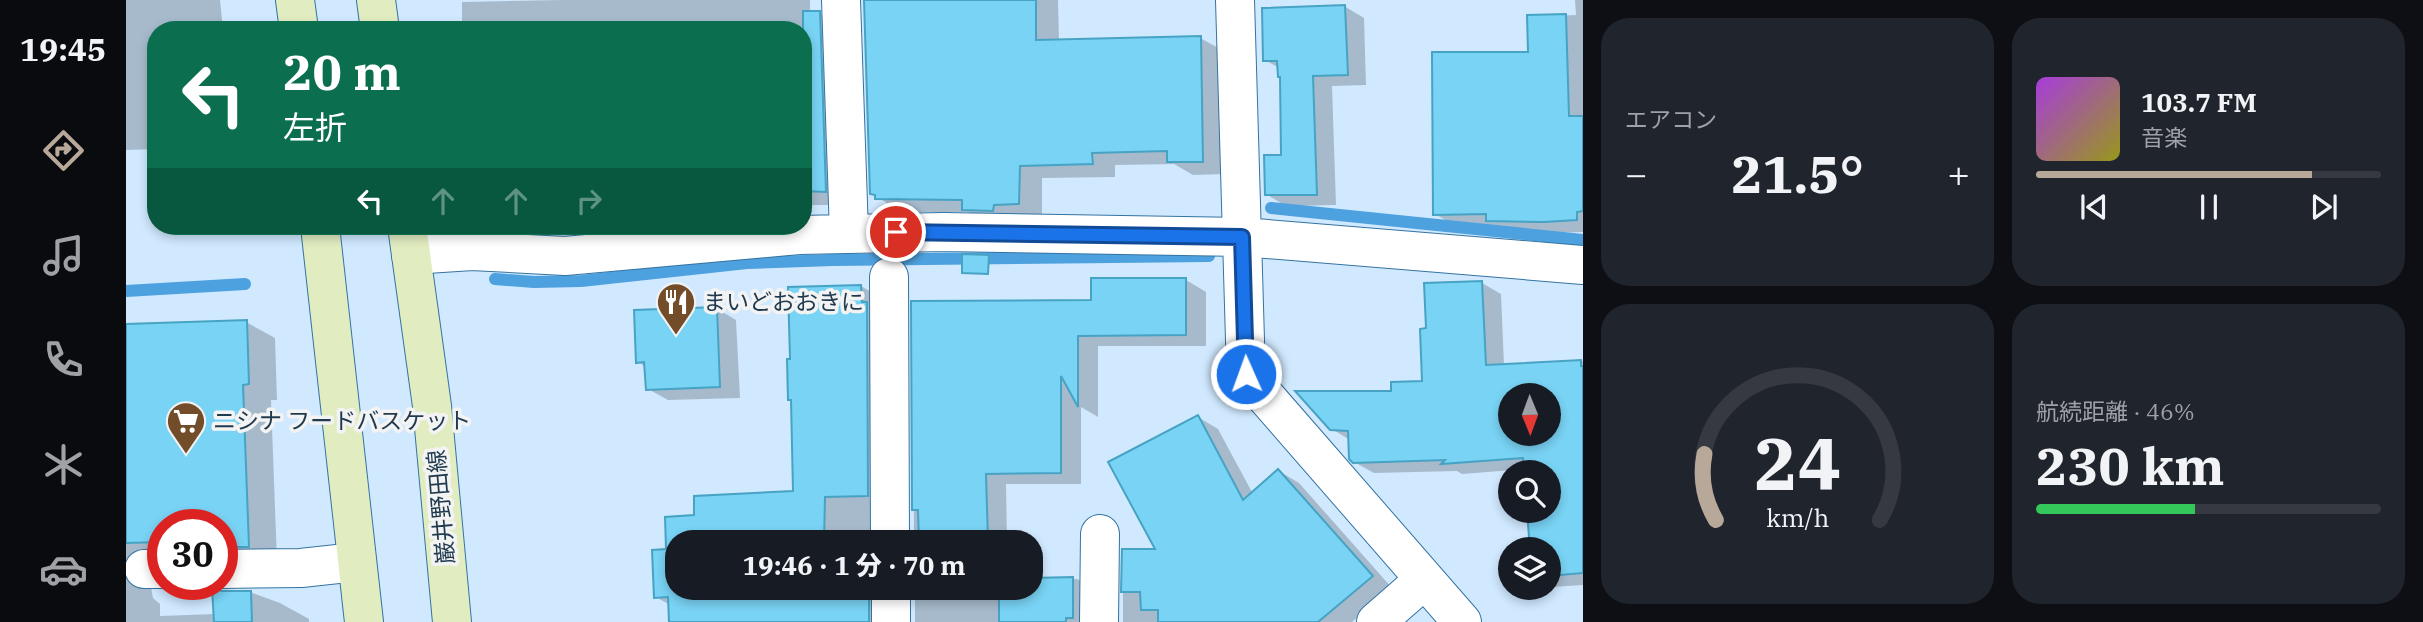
<!DOCTYPE html>
<html lang="ja">
<head>
<meta charset="utf-8">
<style>
  body { margin:0; font-family:"IBM Plex Serif","Noto Sans JP",serif; background:#20242c; color:#f1f3f6; height:100vh; display:flex; flex-direction:column; font-size:26px; white-space:nowrap }
  * { box-sizing:border-box; margin:0 }
  p { font-size:23px; color:#9ea1a6 }
  .icon { flex:none; width:38px; height:38px; fill:none; stroke:currentColor; stroke-width:2; stroke-linecap:round; stroke-linejoin:round }
  .map { position:relative; flex:1; overflow:hidden }
  .details { display:flex; flex-direction:column; gap:18px; padding:18px; background:#0d0f14; width:840px }
  .details>* { flex:none }
  .hud { position:absolute; left:21px; top:21px; width:665px; height:214px; border-radius:28px; box-shadow:0 4px 10px #0003; background:#0b6e4f; color:#fff; overflow:hidden }
  .needle { width:46px; rotate:179deg }
  .fabs { position:absolute; left:1372px; top:383px; display:grid; gap:14px }
  .fabs a { display:grid; place-items:center; width:63px; height:63px; border-radius:50%; background:#171b24; box-shadow:0 4px 10px #0003; font-size:35px }
  .speed { position:absolute; left:21px; top:509px; display:flex; gap:14px; font-size:35px; font-weight:700; text-align:center }
  .speed>* { display:grid; place-content:center; width:91px; height:91px; border-radius:50%; background:#171b24; box-shadow:0 4px 10px #0003; line-height:1 }
  .speed .limit { border:10px solid #d22; background:#fff; color:#111 }
  .pin { position:absolute; display:grid; place-items:center; width:60px; height:60px; color:#fff; margin:-30px; border:4px solid #fff; border-radius:50%; box-shadow:0 2px 7px #0007 }
  .me { position:absolute; width:77px; margin:-38px; rotate:358deg; stroke-linejoin:round; filter:drop-shadow(0 0 5px #0008) }
  .turn { display:flex; align-items:center; gap:24px; height:147px; padding:0 21px; font-size:32px }
  .turn .icon { width:91px; height:91px; stroke-width:2.5 }
  .turn b { display:block; font-size:49px; line-height:60px }
  .lanes { display:flex; align-items:center; height:66px; padding:0 21px; background:#0003; justify-content:center; gap:35px; direction:ltr }
  .lanes .off { opacity:.35 }
  .big { font-size:52px; font-weight:800; line-height:1.1 }
  .details .card { flex:1; display:flex; flex-direction:column; justify-content:center; gap:10px; min-width:0; padding:0 24px; border-radius:28px; background:#20242c }
  .details .dial { align-items:center; gap:0 }
  .dial svg { height:182px; overflow:visible; fill:none; stroke:#363941; stroke-width:7; stroke-linecap:round; text-anchor:middle }
  .dial text { fill:#f1f3f6; stroke:none }
  .song { display:flex; align-items:center; gap:21px }
  .cover { width:84px; height:84px; border-radius:10px; background:linear-gradient(135deg,hsl(280 70% 55%),hsl(60 70% 35%)) }
  .played { height:7px; border-radius:4px; background:linear-gradient(90deg,#b8a89a 80%,#363941 80%) }
  .keys { display:flex; justify-content:space-around; direction:ltr }
  .heat { display:flex; justify-content:space-between; align-items:center; font-size:38px; direction:ltr }
  .charge { height:10px; border-radius:5px; background:linear-gradient(90deg,#34c759 46%,#363941 0) }
  .details .tiles { flex:1; display:grid; gap:18px; grid-template-columns:repeat(2,1fr) }
  .trip { position:absolute; left:539px; top:530px; width:378px; height:70px; border-radius:28px; background:#171b24; box-shadow:0 4px 10px #0003; font-weight:800; line-height:70px; text-align:center }
  main { display:flex; flex:1; min-height:0 }
  .tabs { display:flex; flex-direction:column; width:126px; justify-content:space-around; align-items:center; background:#090b0e; color:#9ea1a6 }
  .tabs .icon { width:49px; height:49px }
  .tabs .current { color:#b8a89a }
  .tabs b { font-size:32px; color:#f1f3f6 }
  .map>svg:first-child { display:block }
</style>
</head>
<body>
<main>
<nav class="tabs">
<b>19:45</b>
<svg class="icon current" aria-label="directions" viewBox="0 0 24 24"><path d="M12 3l9 9-9 9-9-9zM9 14v-3h6M13 9l2 2-2 2"/></svg>
<svg class="icon" aria-label="music" viewBox="0 0 24 24"><path d="M9 18V5l10-2v13"/><circle cx="6" cy="18" r="3"/><circle cx="16" cy="16" r="3"/></svg>
<svg class="icon" aria-label="phone" viewBox="0 0 24 24"><path d="M5 4h4l2 5-3 2q2 4 5 5l2-3 5 2v4C11 20 4 13 5 4z"/></svg>
<svg class="icon" aria-label="climate" viewBox="0 0 24 24"><path d="M12 3v18M4 7l16 10M4 17L20 7"/></svg>
<svg class="icon" aria-label="car" viewBox="0 0 24 24"><path d="M5 17H2v-5l4-1 3-4h7l3 4 3 1v5h-3M9 17h6M6 11h13"/><circle cx="7" cy="17" r="2"/><circle cx="17" cy="17" r="2"/></svg>
</nav>
<div class="map">
<svg width="1457" height="622" viewBox="0 0 1457 622">
  <rect width="100%" height="100%" fill="#d0e9ff"/>
  <path fill="#0003" fill-rule="evenodd" d="M 0,0 L 94,0 L 97,30 L 30,30 L 30,149 L 0,150 Z
    M 436,0 L 684,0 L 684,13 L 693,13 L 717,27 L 723,205 L 677,205 L 677,30 L 336,30 L 336,2 Z
    M 740,0 L 932,0 L 933,41 L 1074,38 L 1098,51 L 1100,174 L 1067,175 L 1048,164 L 989,165 L 989,177 L 916,178 L 916,217 L 861,223 L 842,212 L 775,212 L 745,193 Z
    M 1449,0 L 1457,0 L 1457,232 L 1386,234 L 1374,227 L 1333,228 L 1309,214 L 1404,53 L 1403,17 L 1450,15 Z
    M 1218,6 L 1238,18 L 1240,85 L 1206,86 L 1210,205 L 1160,206 L 1140,194 L 1157,156 L 1156,77 L 1153,68 L 1139,60 Z
    M 429,226 L 614,226 L 614,228 L 490,230 L 490,232 L 442,233 Z
    M 1060,280 L 1080,292 L 1080,346 L 972,346 L 972,417 L 955,407 L 955,484 L 880,484 L 881,542 L 788,542 L 787,303 L 967,301 Z
    M 1356,283 L 1375,294 L 1378,365 L 1457,361 L 1457,585 L 1426,587 L 1423,585 L 1423,550 L 1403,511 L 1423,511 L 1423,472 L 1400,472 L 1400,469 L 1336,474 L 1331,471 L 1248,473 L 1228,462 L 1224,440 L 1206,429 L 1267,393 L 1298,383 L 1302,329 ZM 1384,396 L 1423,396 L 1423,434 L 1384,434 Z
    M 735,286 L 755,298 L 762,542 L 551,542 L 551,588 L 767,588 L 763,622 L 544,622 L 544,605 L 530,597 L 542,551 L 570,517 L 669,493 Z
    M 590,308 L 610,320 L 614,398 L 542,400 L 522,389 L 520,367 L 512,362 Z
    M 120,322 L 149,338 L 151,400 L 145,400 L 151,562 L 96,556 L 96,525 L 37,525 L 37,558 L 25,587 L 27,598 L 34,604 L 34,616 L 89,614 L 124,592 L 154,603 L 183,619 L 183,622 L 0,622 L 0,326 Z
    M 1072,417 L 1092,429 L 1127,494 L 1153,471 L 1173,483 L 1266,588 L 1226,622 L 997,622 L 997,551 L 1032,550 Z
    M 905,579 L 951,579 L 971,590 L 971,622 L 789,622 L 789,588 L 905,588 Z"/>
  <g fill="none" stroke-linecap="round" stroke-linejoin="round">
    <path stroke="#4ea1df" stroke-width="12" d="M 1145,208 L 1457,240
      M 369,279 L 408,282 L 455,281 L 621,263 L 707,260 L 1083,256
      M 0,291 L 119,284"/>
  </g>
  <path fill="#79d3f4" stroke="#47a3c3" stroke-width="2" fill-rule="evenodd" d="M 738,0 L 910,0 L 910,40 L 1075,36 L 1077,162 L 1041,162 L 1041,151 L 966,153 L 967,164 L 894,166 L 893,204 L 868,205 L 867,211 L 836,210 L 836,200 L 749,199 L 749,195 L 744,194 Z
    M 1219,5 L 1222,75 L 1187,76 L 1191,195 L 1139,195 L 1138,155 L 1155,155 L 1154,77 L 1152,77 L 1151,61 L 1137,61 L 1136,8 Z
    M 677,11 L 694,11 L 700,192 L 677,191 Z
    M 1440,14 L 1443,116 L 1457,116 L 1457,211 L 1451,212 L 1451,220 L 1418,222 L 1360,221 L 1360,214 L 1307,215 L 1306,52 L 1402,52 L 1401,15 Z
    M 836,254 L 863,255 L 862,274 L 836,273 Z
    M 965,278 L 1060,278 L 1060,335 L 952,336 L 952,407 L 935,376 L 935,473 L 860,474 L 862,542 L 793,542 L 792,510 L 786,510 L 785,301 L 965,300 Z
    M 1356,281 L 1360,365 L 1455,360 L 1455,366 L 1457,366 L 1457,573 L 1423,576 L 1423,550 L 1404,550 L 1401,511 L 1423,511 L 1423,472 L 1398,472 L 1397,458 L 1315,464 L 1319,460 L 1227,463 L 1223,459 L 1222,431 L 1204,430 L 1169,391 L 1265,391 L 1265,382 L 1296,381 L 1294,329 L 1300,328 L 1298,283 ZM 1384,396 L 1423,396 L 1423,434 L 1384,434 Z
    M 735,285 L 736,302 L 741,302 L 742,496 L 699,497 L 698,542 L 551,542 L 551,588 L 743,588 L 743,622 L 543,622 L 542,597 L 528,598 L 526,550 L 540,549 L 539,517 L 568,515 L 568,496 L 667,491 L 665,400 L 662,400 L 661,359 L 664,359 L 662,287 Z
    M 591,307 L 594,387 L 520,390 L 518,362 L 510,363 L 508,310 Z
    M 121,320 L 123,384 L 117,385 L 123,547 L 96,547 L 96,525 L 37,525 L 37,542 L 0,543 L 0,324 Z
    M 1072,415 L 1117,500 L 1152,469 L 1247,576 L 1192,622 L 1032,622 L 1032,610 L 1015,610 L 1014,592 L 995,592 L 996,549 L 1029,549 L 982,462 Z
    M 947,577 L 947,618 L 940,618 L 940,622 L 873,622 L 873,588 L 905,588 L 905,578 Z
    M 86,588 L 96,591 L 125,591 L 126,622 L 88,622 Z"/>
  <g fill="none" stroke-linecap="round" stroke-linejoin="round">
    <g stroke="#3473a2" stroke-width="40">
      <path id="street" d="M 715,0 L 723,233
        M 1109,0 L 1120,374 L 1336,622
        M 285,255 L 346,251 L 439,256 L 673,235 L 817,232 L 1117,237 L 1457,265
        M 763,277 L 764,542
        M 18,569 L 37,569
        M 96,569 L 175,568 L 230,562
        M 765,588 L 765,622
        M 973,622 L 974,534
        M 1250,622 L 1298,580"/>
    </g>
    <g stroke="#3473a2" stroke-width="40">
      <path id="secondary" d="M 169,0 L 173,30
        M 250,0 L 254,30
        M 194,226 L 238,622
        M 281,226 L 306,406 L 326,622"/>
    </g>
    <use href="#street" stroke="#fff" stroke-width="38"/>
    <use href="#secondary" stroke="#e1ecc1" stroke-width="38"/>
  </g>
  <g fill="none" stroke-linecap="round" stroke-linejoin="round">
    <g stroke="#114b97" stroke-width="18">
      <path id="route" d="M 770,232 L 1116,237 L 1120,374"/>
    </g>
    <use href="#route" stroke="#1a73e8" stroke-width="12"/>
  </g>
  <defs>
    <g id="restaurant-pin" transform="scale(2.0125)"><path d="M0 17L-7.5 6A9.5 9.5 0 1 1 7.5 6Z" fill="#734d29" stroke="#f3f3f3"/><path d="M-5-6h1v4h1v-4h1v4h1v-4h1v5L-1.5 .5V6h-2V.5L-5-1ZM5-6V6H3V1.5H1.5Q1.5-4 5-6Z" fill="#fff"/></g>
    <g id="supermarket-pin" transform="scale(2.0125)"><path d="M0 17L-7.5 6A9.5 9.5 0 1 1 7.5 6Z" fill="#734d29" stroke="#f3f3f3"/><path d="M-6-5.5h2.5l.6 2H6L4.5 2H-2.5L-4.4-4H-6ZM-1.5 3.2a1.3 1.3 0 1 0 .1 0ZM3 3.2a1.3 1.3 0 1 0 .1 0Z" fill="#fff"/></g>
  </defs>
  <g fill-rule="evenodd">
    <use href="#restaurant-pin" x="550" y="302"/>
    <use href="#supermarket-pin" x="60" y="421"/>
  </g>
  <g text-anchor="middle" stroke-width="7" stroke-linejoin="round" paint-order="stroke">
    <g font-size="23" fill="#1f3a4e" stroke="#f3f3f3" text-anchor="start">
      <text x="577" y="310">まいどおおきに</text>
      <text x="87" y="429">ニシナ フードバスケット</text>
    </g>
    <g font-size="23" fill="#1f3a4e" stroke="#f3f3f3">
      <text transform="translate(315 507) rotate(-95)" y="8">巌井野田線</text>
    </g>
  </g>
</svg>
<div class="fabs">
<a><svg class="needle" viewBox="-14 -14 28 28"><path d="M0-13l5 13h-10z" fill="#e53935"/><path d="M0 13l5-13h-10z" fill="#9ea1a6"/></svg></a>
<a><svg class="icon" aria-label="search" viewBox="0 0 24 24"><circle cx="10" cy="10" r="6"/><path d="M15 15l6 6"/></svg></a>
<a><svg class="icon" aria-label="layers" viewBox="0 0 24 24"><path d="M12 4l9 5-9 5-9-5zM3 14l9 5 9-5"/></svg></a>
</div>
<div class="speed"><div class="limit">30</div></div>
<div class="pin" style="left:770px;top:232px;background:#d93025"><svg class="icon" aria-label="arrive" viewBox="0 0 24 24"><path d="M6 21V4h12l-3 4 3 4H6"/></svg></div>
<svg class="me" style="left:1120px;top:374px" viewBox="-20 -20 40 40"><circle r="17" fill="#1a73e8" stroke="#fff" stroke-width="3"/><path d="M0-11L8 9 0 5-8 9z" fill="#fff"/></svg>
<div class="trip">19:46 · 1 分 · 70 m</div>
<div class="hud">
<div class="turn"><svg class="icon" aria-label="left" viewBox="0 0 24 24"><path d="M17 20v-9H6M10 6l-5 5 5 5"/></svg><div><b>20 m</b>左折</div></div>
<div class="lanes"><svg class="icon" aria-label="left" viewBox="0 0 24 24"><path d="M17 20v-9H6M10 6l-5 5 5 5"/></svg><svg class="icon off" aria-label="ahead" viewBox="0 0 24 24"><path d="M12 20V5M6 11l6-6 6 6"/></svg><svg class="icon off" aria-label="ahead" viewBox="0 0 24 24"><path d="M12 20V5M6 11l6-6 6 6"/></svg><svg class="icon off" aria-label="right" viewBox="0 0 24 24"><path d="M7 20v-9h11M14 6l5 5-5 5"/></svg></div>
</div>
</div>
<section class="details">
<div class="tiles">
<div class="card"><p>エアコン</p>
<div class="heat"><a>−</a><b class="big">21.5°</b><a>+</a></div>
</div>
<div class="card">
<div class="song"><i class="cover"></i><div><b>103.7 FM</b><p>音楽</p></div></div>
<div class="played"></div>
<div class="keys"><svg class="icon" aria-label="previous" viewBox="0 0 24 24"><path d="M18 5L8 12l10 7zM5 5v14"/></svg><svg class="icon" aria-label="pause" viewBox="0 0 24 24"><path d="M8 5v14M16 5v14"/></svg><svg class="icon" aria-label="next" viewBox="0 0 24 24"><path d="M6 5l10 7-10 7zM19 5v14"/></svg></div>
</div>
<div class="card dial"><svg viewBox="0 0 100 80">
<path d="M14 69A42 42 0 1 1 86 69"/>
<path d="M14 69A42 42 0 0 1 9 40" stroke="#b8a89a"/>
<text x="50" y="56" font-size="32" font-weight="700">24</text>
<text x="50" y="72" font-size="11">km/h</text>
</svg></div>
<div class="card"><p>航続距離 · 46%</p><b class="big">230 km</b><div class="charge"></div></div>
</div>
</section>
</main>
</body>
</html>
